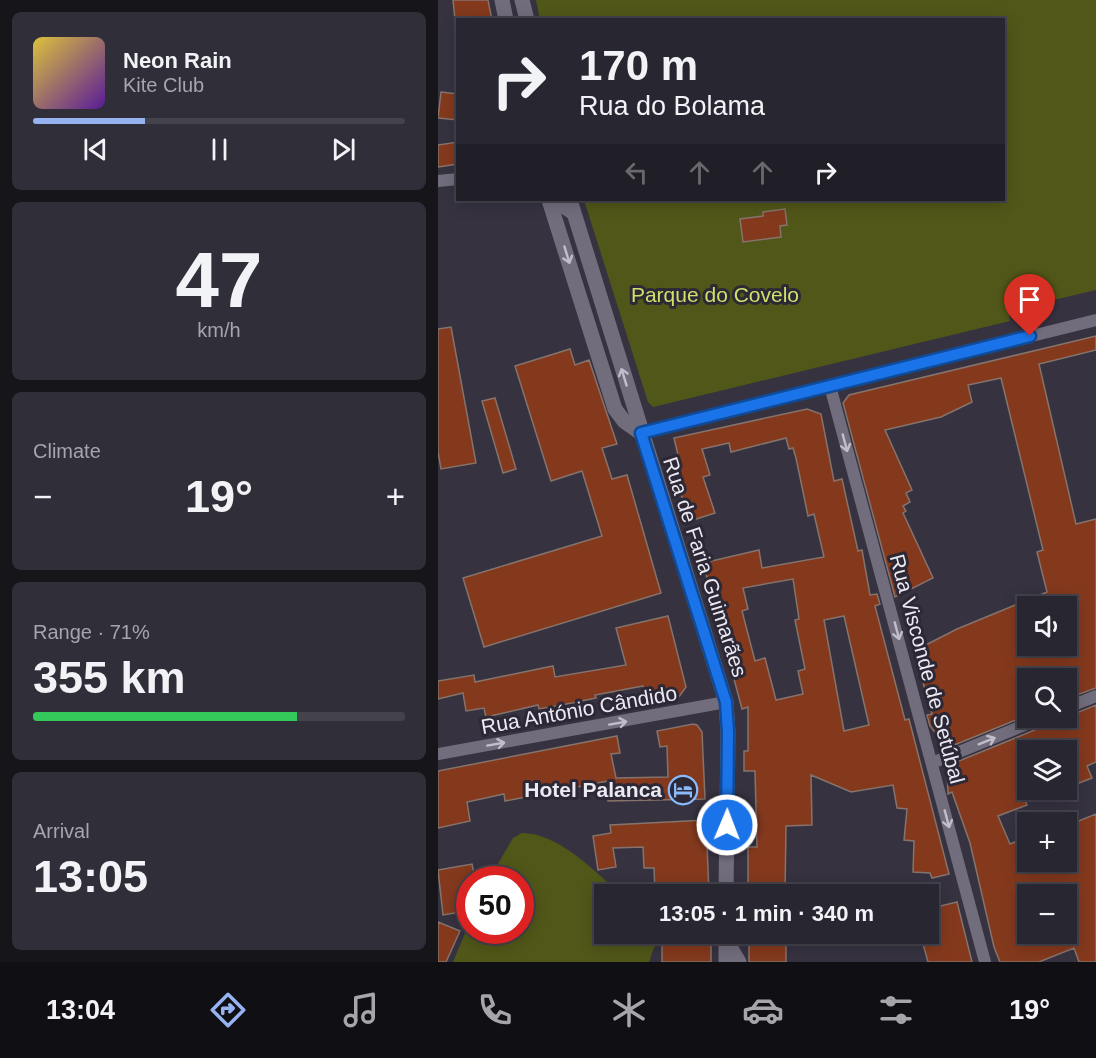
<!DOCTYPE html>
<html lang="en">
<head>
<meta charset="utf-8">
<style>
  body { margin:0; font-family:Arial,sans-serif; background:#302e38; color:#f1f3f6; height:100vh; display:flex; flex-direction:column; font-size:22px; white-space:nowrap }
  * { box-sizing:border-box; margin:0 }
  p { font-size:20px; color:#a5a5ab }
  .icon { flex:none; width:33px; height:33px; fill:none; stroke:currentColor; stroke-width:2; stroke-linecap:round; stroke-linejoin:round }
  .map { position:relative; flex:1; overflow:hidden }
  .sheet { display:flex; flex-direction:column; gap:12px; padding:12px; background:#16151a; width:438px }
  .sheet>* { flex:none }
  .banner { position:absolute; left:18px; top:18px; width:549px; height:183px; border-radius:0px; box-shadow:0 3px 15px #0003,0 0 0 2px #44434c; background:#282630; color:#f1f3f6; overflow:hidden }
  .fabs { position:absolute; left:579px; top:596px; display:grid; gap:12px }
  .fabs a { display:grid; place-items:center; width:60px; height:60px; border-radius:0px; background:#282630; box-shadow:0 3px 15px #0003,0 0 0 2px #44434c; font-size:30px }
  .speed { position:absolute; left:18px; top:866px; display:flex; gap:12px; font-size:30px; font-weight:700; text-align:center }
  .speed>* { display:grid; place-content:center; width:78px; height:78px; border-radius:50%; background:#282630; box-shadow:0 3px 15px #0003,0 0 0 2px #44434c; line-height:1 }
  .speed .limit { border:9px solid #d22; background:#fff; color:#111 }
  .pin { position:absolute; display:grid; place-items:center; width:51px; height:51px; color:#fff; margin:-62px -26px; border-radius:50% 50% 50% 0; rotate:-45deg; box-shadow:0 0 6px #0007 }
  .pin .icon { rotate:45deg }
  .me { position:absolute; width:66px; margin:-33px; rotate:1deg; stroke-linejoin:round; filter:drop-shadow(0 0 4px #0008) }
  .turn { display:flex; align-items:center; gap:21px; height:126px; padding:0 24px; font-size:27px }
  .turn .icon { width:78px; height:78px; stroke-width:2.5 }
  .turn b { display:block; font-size:42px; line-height:51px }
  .lanes { display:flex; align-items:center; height:57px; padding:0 24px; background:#0003; justify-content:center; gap:30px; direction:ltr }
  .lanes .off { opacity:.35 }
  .big { font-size:45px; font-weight:800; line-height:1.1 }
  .sheet .card { flex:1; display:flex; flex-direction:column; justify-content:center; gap:9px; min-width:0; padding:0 21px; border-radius:9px; background:#302e38 }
  .sheet .dial { align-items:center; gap:0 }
  .dial b { font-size:78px; line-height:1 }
  .song { display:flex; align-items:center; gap:18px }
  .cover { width:72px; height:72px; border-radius:9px; background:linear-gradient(135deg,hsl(50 70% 55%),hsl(270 70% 35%)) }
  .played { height:6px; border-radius:3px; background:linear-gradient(90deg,#95b2f1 30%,#44434c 30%) }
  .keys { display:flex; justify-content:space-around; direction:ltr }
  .heat { display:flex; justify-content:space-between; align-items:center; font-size:33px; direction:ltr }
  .charge { height:9px; border-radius:4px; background:linear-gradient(90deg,#34c759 71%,#44434c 0) }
  .trip { position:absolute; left:156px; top:884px; width:345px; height:60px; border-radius:0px; background:#282630; box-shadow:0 3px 15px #0003,0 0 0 2px #44434c; font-weight:800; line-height:60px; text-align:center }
  .tabs { display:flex; height:96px; justify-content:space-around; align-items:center; background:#100f13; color:#a5a5ab }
  .tabs .icon { width:42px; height:42px }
  .tabs .on { color:#95b2f1 }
  .tabs b { font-size:27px; color:#f1f3f6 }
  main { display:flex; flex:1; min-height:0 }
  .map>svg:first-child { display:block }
</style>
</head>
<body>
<main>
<section class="sheet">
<div class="card">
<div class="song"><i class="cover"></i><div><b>Neon Rain</b><p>Kite Club</p></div></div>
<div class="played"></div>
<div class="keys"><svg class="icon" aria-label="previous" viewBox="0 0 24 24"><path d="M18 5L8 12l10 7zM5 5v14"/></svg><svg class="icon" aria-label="pause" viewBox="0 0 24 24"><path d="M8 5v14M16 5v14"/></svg><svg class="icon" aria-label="next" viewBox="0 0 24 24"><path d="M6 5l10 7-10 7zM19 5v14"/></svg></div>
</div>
<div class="card dial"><b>47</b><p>km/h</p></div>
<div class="card"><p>Climate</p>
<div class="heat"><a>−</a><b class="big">19°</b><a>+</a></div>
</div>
<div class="card"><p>Range · 71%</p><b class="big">355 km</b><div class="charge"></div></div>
<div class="card"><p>Arrival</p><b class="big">13:05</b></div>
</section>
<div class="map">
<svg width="658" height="962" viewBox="0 0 658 962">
  <rect width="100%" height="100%" fill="#363240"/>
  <path fill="#515718" d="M 98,0 L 658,0 L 658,290 L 570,311 L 572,321 L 215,407 L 210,402 L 146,200 L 566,200 L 566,20 L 102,20 Z
    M 84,833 C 119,833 155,869 179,891 L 181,894 L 166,894 L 166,933 L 211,933 L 218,942 L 211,962 L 15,962 L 31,924 L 32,930 L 82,930 L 82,879 L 51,879 L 75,838 Z"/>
  <path fill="#84391d" stroke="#85736c" stroke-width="1.5" fill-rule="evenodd" d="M 15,0 L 50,0 L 54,20 L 17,20 Z
    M 3,92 L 20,94 L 20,120 L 0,118 Z
    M 20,142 L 20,164 L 0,167 L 0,145 Z
    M 347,209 L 349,225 L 342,226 L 343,237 L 305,242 L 302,219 L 325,216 L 325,212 Z
    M 13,327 L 38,463 L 3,469 L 0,452 L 0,329 Z
    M 658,336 L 658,350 L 601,364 L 638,524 L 658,519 L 658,688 L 628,699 L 628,678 L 590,678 L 590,715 L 514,746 L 503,740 L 492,726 L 489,715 L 494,714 L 476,651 L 519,629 L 609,592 L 599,552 L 605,550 L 563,378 L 530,385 L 534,402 L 503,417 L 447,430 L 474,490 L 468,493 L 472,502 L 465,506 L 468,511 L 465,513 L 495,578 L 457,597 L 405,403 L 411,395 ZM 590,606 L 628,606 L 628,645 L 590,645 Z
    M 132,349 L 137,365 L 151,360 L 179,444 L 164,448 L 174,479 L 189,475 L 223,593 L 46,647 L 25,578 L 164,536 L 144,471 L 113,481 L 77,366 Z
    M 57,398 L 78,469 L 65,473 L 44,401 Z
    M 369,409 L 383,414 L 396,481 L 404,479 L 420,551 L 424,550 L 432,595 L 439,594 L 442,604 L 437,606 L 467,720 L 471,719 L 511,874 L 494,878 L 492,873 L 475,872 L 476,841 L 466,840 L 469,809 L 459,808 L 455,785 L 413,792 L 373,775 L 374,825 L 348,826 L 347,894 L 310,894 L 310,847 L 319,847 L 317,771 L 306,771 L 306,751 L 310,751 L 310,707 L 304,709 L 265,563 L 321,550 L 324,568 L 386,557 L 376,514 L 370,516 L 358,458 L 355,448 L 351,449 L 348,438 L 293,452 L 291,443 L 264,449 L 272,475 L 265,477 L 277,513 L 255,520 L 252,509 L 248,510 L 240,485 L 237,486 L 231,462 L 241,459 L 236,438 ZM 355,579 L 361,619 L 357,620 L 367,669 L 360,671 L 365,694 L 338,700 L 327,658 L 317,661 L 304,611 L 310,609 L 305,588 ZM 406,616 L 431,725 L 406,731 L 386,620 Z
    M 230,616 L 248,687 L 240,698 L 208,704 L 205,686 L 157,695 L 158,698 L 134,703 L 101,709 L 100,705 L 48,717 L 46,708 L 28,711 L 25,693 L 0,699 L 0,681 L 36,675 L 37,682 L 115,666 L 117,677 L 188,665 L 178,628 Z
    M 658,705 L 658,762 L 649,766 L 654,778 L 641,783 L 636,771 L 628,775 L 628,750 L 590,750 L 590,791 L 584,793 L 589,805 L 560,816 L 572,844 L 590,837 L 590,861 L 628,861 L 628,826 L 658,814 L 658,962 L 641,962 L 636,948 L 601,962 L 562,962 L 556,947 L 532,843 L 514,792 L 510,794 L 509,769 L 511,765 ZM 590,894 L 628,894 L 628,933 L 590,933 Z
    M 255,724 L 259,725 L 264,732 L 267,799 L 170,801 L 170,781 L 67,801 L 66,794 L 29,802 L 32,821 L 0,828 L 0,771 L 179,736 L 182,753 L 173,754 L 178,778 L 230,777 L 229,746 L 222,747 L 219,731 Z
    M 268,820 L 271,894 L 217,894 L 216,868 L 206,868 L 205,847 L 175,848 L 178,867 L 160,870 L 155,836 L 173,833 L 172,825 Z
    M 34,864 L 37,879 L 32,879 L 32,885 L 25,886 L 30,911 L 5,915 L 0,870 Z
    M 519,902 L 534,962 L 490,962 L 482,933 L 490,933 L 490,909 Z
    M 0,922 L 22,931 L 8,962 L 0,962 Z
    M 224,933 L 273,933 L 273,962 L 224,962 Z
    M 311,933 L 348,933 L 348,962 L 311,962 Z"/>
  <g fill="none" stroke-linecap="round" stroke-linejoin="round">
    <path stroke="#726d7d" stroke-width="12" d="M 0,181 L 20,179
      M 123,200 L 126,208 L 136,215
      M 392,386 L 547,962
      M 203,433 L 658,320
      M 628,708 L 658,696
      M 0,754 L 288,702
      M 494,763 L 606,717"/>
    <path stroke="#726d7d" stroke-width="15" d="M 64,0 L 68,20
      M 84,0 L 89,20
      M 111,200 L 177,409 L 186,421 L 203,433
      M 132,200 L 288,702 L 290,732 L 288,894
      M 288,940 L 301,962
      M 288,962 L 288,933"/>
  </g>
  <defs><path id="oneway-shaft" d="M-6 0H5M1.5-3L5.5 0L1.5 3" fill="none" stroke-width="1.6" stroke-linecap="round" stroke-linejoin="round" transform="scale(1.5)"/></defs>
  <g stroke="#c1bec9">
    <use href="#oneway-shaft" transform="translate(129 255) rotate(73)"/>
    <use href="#oneway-shaft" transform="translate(186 377) rotate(-107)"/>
    <use href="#oneway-shaft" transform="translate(407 443) rotate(75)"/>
    <use href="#oneway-shaft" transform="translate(459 631) rotate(75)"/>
    <use href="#oneway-shaft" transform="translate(180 723) rotate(-10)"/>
    <use href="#oneway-shaft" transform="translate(549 741) rotate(-22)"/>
    <use href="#oneway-shaft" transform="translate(58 744) rotate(-10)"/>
    <use href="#oneway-shaft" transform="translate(509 819) rotate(75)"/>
  </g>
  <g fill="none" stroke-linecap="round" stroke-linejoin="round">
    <g stroke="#114b97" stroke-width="15">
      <path id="route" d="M 289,825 L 290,732 L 288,702 L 203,433 L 592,336"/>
    </g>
    <use href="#route" stroke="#1a73e8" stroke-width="10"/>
  </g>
  <defs>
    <g id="hotel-ring" transform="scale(1.5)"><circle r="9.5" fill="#2c2835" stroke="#88bafc" stroke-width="1.5"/><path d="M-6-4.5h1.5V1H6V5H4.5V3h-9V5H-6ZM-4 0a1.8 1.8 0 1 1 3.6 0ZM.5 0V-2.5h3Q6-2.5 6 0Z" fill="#88bafc"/></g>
  </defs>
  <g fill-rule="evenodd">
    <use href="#hotel-ring" x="245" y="790"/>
  </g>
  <g text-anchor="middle" stroke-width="6" stroke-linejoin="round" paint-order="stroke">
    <g font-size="21" fill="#d2df6b" stroke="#2c2835">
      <text x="277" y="302">Parque do Covelo</text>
    </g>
    <g font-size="21" fill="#ebe9f2" stroke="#2c2835">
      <text transform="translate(267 567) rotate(72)" y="7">Rua de Faria Guimarães</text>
      <text transform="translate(489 669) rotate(75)" y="7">Rua Visconde de Setúbal</text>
      <text transform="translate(141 710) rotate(-10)" y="7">Rua António Cândido</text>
    </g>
    <g font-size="21" font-weight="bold" fill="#ebe9f2" stroke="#2c2835" text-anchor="end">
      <text x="224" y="797">Hotel Palanca</text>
    </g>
  </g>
</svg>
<div class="fabs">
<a><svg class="icon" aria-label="sound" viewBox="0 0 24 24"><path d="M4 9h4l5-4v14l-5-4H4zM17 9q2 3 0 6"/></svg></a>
<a><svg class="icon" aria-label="search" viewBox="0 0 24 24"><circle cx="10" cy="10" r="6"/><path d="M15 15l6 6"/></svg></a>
<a><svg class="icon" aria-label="layers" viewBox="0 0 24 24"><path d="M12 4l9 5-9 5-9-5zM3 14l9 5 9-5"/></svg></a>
<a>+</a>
<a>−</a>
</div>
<div class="speed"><div class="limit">50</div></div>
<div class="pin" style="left:592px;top:336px;background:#d93025"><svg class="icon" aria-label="arrive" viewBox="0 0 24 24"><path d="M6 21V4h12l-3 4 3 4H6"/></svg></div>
<svg class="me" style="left:289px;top:825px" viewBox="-20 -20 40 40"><circle r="17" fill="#1a73e8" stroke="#fff" stroke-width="3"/><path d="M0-11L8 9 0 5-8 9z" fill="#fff"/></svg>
<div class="trip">13:05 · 1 min · 340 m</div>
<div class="banner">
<div class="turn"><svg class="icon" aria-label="right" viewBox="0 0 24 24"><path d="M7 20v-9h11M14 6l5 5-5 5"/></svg><div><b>170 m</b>Rua do Bolama</div></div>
<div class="lanes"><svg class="icon off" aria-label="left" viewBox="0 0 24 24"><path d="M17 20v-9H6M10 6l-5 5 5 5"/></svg><svg class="icon off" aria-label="ahead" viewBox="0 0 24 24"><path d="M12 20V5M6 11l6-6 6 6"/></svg><svg class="icon off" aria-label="ahead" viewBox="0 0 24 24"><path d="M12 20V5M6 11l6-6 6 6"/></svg><svg class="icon" aria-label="right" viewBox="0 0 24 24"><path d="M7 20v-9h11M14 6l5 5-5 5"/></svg></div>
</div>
</div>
</main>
<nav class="tabs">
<b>13:04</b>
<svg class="icon on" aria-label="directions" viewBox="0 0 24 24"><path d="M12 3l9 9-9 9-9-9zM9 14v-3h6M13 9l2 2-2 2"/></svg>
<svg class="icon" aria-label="music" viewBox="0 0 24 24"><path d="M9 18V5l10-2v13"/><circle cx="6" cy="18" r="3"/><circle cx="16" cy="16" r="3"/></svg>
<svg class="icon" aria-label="phone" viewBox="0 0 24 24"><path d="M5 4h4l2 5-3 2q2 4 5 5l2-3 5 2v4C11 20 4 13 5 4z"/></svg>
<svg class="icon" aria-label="climate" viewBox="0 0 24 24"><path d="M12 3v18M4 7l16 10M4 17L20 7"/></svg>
<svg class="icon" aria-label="car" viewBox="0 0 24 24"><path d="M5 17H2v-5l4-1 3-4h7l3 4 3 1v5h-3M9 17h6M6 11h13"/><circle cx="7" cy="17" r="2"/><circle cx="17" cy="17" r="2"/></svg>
<svg class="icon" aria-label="filters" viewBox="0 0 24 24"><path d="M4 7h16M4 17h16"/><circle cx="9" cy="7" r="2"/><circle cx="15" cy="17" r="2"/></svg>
<b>19°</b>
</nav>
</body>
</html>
